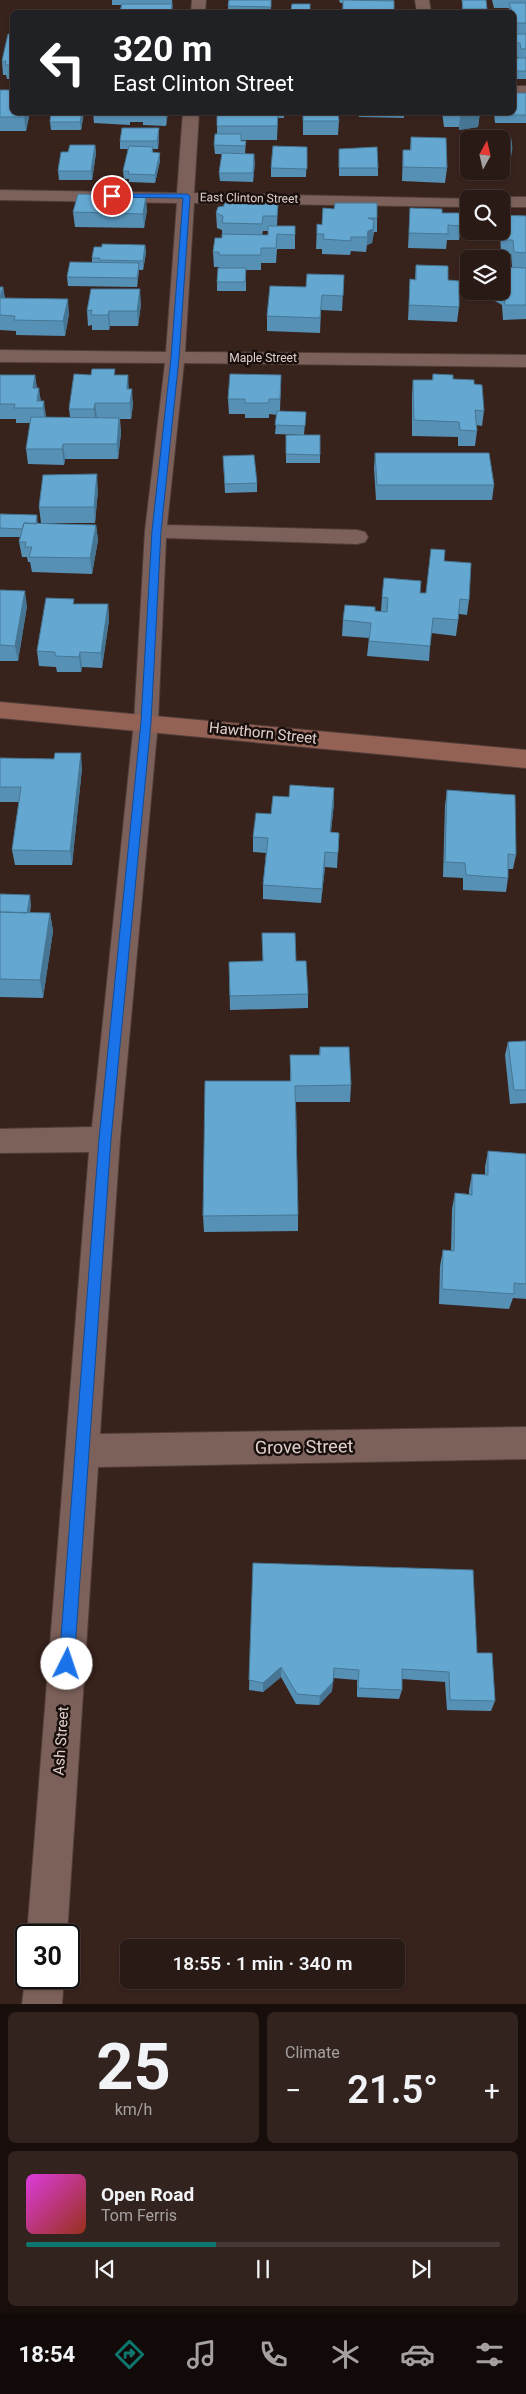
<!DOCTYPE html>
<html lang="en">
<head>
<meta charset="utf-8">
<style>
  body { margin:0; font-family:Roboto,sans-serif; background:#32231e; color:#f1f3f6; height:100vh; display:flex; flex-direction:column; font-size:19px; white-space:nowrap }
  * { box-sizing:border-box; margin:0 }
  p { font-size:16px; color:#a5a1a0 }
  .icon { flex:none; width:28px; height:28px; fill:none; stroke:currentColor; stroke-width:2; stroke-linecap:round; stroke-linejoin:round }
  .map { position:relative; height:2004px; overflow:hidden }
  .details { display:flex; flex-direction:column; gap:8px; padding:8px; background:#170e0c; flex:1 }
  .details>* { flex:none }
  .top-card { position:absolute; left:10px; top:10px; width:506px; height:105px; border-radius:8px; box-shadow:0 1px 4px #0004,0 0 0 1px #463834; background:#202124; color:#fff; overflow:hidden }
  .needle { width:32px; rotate:8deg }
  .buttons { position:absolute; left:460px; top:130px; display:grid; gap:10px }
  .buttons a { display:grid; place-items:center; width:50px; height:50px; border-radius:8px; background:#2a1a15; box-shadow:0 1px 4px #0004,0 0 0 1px #463834; font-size:25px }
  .speed { position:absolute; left:15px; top:1924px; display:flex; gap:10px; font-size:25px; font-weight:700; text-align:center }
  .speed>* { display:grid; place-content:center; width:65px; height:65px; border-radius:50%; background:#2a1a15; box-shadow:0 1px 4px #0004,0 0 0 1px #463834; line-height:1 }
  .speed .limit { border:2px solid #111; border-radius:8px; background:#fff; color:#111 }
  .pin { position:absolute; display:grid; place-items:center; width:42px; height:42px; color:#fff; margin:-21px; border:2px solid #fff; border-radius:50%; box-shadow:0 1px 5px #0007 }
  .me { position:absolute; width:55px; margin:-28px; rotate:4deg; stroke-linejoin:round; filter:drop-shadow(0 0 4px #0008) }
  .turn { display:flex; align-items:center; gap:18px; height:105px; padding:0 20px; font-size:22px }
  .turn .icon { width:65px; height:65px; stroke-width:2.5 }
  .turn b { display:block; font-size:35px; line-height:42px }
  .big { font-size:38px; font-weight:600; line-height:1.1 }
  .details .card { flex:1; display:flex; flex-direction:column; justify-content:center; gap:8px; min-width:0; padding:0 18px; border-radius:8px; background:#32231e }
  .details .dial { align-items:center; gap:0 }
  .dial b { font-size:65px; line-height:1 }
  .song { display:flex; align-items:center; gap:15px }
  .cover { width:60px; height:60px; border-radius:8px; background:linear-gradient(135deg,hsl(300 70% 55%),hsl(10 70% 35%)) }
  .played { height:5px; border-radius:2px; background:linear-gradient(90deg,#0f766e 40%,#463834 40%) }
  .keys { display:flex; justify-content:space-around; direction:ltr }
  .heat { display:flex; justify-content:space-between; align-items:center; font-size:28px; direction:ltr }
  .details .tiles { flex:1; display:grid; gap:8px; grid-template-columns:1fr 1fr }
  .card:last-child { grid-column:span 2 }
  .trip { position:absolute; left:120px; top:1939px; width:285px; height:50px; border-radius:8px; background:#2a1a15; box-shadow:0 1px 4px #0004,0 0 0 1px #463834; font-weight:600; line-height:50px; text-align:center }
  .menu { display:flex; height:80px; justify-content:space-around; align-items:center; background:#110a08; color:#a5a1a0 }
  .menu .icon { width:35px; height:35px }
  .menu .active { color:#0f766e }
  .menu b { font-size:22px; color:#f1f3f6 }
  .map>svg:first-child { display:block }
</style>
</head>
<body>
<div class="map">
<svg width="526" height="2004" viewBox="0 0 526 2004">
  <rect width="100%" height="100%" fill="#38221c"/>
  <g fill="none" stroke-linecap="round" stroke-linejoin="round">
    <g stroke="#513e39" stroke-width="2">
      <path id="minor" d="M 192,0 L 206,0 L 205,12 L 191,12 Z
        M 415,0 L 429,0 L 431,12 L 417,12 Z
        M 514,86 L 526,86 L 526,96 L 514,96 Z
        M 183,112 L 199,112 L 194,193 L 475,199 L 469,199 L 469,207 L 194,203 L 185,352 L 526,355 L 526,367 L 184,363 L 167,525 L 357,530 L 365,532 L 368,537 L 365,542 L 357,544 L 166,538 L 158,722 L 120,1139 L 100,1434 L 526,1427 L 526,1459 L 98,1467 L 67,1935 L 27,1935 L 89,1152 L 0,1153 L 0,1129 L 92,1127 L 134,722 L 145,531 L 165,363 L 0,362 L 0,350 L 166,352 L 177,203 L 0,200 L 0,190 L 177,193 Z
        M 501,197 L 526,197 L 526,207 L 501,207 L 501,199 L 495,199 Z
        M 26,1972 L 26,1978 L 64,1978 L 62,2004 L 22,2004 Z"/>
    </g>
    <g stroke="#513e39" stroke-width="2">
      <path id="secondary" d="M 0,702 L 526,750 L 526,768 L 0,718 Z"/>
    </g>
    <use href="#minor" fill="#7c615a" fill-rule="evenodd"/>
    <use href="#secondary" fill="#936255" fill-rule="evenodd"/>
  </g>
  <path fill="#5690b5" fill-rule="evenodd" d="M 112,0 L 172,0 L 173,12 L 120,12 L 121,5 L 112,5 Z
    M 271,0 L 271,12 L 225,12 L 228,11 L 228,6 Z
    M 339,0 L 393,0 L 394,1 L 394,12 L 342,12 L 343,3 L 340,3 Z
    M 462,0 L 486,0 L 486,12 L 462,12 Z
    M 492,0 L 526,0 L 526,79 L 514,79 L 514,58 L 518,58 L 518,57 L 514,57 L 514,12 L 508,12 L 509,8 L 494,8 Z
    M 292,4 L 310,4 L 310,12 L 291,12 Z
    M 12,34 L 12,79 L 7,79 L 6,75 L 3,75 L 2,61 Z
    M 0,90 L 30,112 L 26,131 L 0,131 Z
    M 526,93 L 526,123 L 495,123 L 494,112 L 514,112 Z
    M 51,112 L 84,112 L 81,130 L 51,130 L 50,122 Z
    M 93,112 L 168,112 L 166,126 L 143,125 L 143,122 L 130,122 L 130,125 L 94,123 Z
    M 217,112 L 284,112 L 284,118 L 278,118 L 277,140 L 241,140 L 241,141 L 246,141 L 245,153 L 255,162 L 253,182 L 220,181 L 219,173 L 222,154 L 215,154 L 214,145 L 217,134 Z
    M 303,112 L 339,121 L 338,135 L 303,135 Z
    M 358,112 L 404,112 L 404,118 L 359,117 Z
    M 442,112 L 480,112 L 478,127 L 459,130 L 459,127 L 444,127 Z
    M 159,128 L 159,137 L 158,149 L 153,149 L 153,152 L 160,161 L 155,183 L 129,182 L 129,179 L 124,179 L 123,171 L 128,149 L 120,149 L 120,141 Z
    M 474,131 L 505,132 L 505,139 L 511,139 L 512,150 L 510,165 L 507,165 L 506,180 L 496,180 L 495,176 L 474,175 L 474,171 L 501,171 L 501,139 L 473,139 Z
    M 411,137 L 447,168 L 445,183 L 402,181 L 403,150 L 410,150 Z
    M 95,145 L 96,153 L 92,180 L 59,180 L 58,171 L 68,152 Z
    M 307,147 L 306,177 L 271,177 L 271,168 Z
    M 339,149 L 378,168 L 378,176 L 339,176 Z
    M 278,204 L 277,226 L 295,226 L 295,249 L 277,249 L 276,263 L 261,263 L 261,270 L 246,270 L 246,291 L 217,291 L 217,282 L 219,267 L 214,267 L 213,252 L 222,238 L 222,230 L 217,228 L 216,213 ZM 263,231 L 268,231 L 268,235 L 262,235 Z
    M 323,208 L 377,218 L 377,232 L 374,232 L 372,243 L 367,245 L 366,252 L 351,251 L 350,255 L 322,254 L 322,249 L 316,249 L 317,224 L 322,225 Z
    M 410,208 L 442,213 L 461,226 L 459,240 L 447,240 L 446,249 L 408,248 Z
    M 147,210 L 144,228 L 75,227 L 73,212 Z
    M 501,215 L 526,216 L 526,268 L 512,267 L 511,254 L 501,254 L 500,231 L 501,231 Z
    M 145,245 L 146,253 L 143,270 L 139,270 L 137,287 L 68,286 L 67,277 L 92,263 L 92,258 L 102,247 Z
    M 416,265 L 448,280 L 459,307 L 457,322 L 408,320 L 410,279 L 415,280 Z
    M 501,267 L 526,268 L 526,319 L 503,320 L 502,305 L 493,300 L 494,291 L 501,291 Z
    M 344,275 L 342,311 L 321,310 L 320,333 L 267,331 L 267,316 L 306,287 Z
    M 0,287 L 3,287 L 5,298 L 69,314 L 65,336 L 16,335 L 16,331 L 0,330 Z
    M 141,304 L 138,326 L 110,326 L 109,330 L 92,330 L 92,325 L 88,326 L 87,311 Z
    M 433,374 L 474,384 L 484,411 L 482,426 L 476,425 L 477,431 L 475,446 L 458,446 L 458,437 L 412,436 L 412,395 L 413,380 L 432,380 Z
    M 0,375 L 35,375 L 37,388 L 46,416 L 46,417 L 70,417 L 69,409 L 116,375 L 129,389 L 133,404 L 131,419 L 120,419 L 121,433 L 118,459 L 65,459 L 64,465 L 28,464 L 26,449 L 31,423 L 16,423 L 16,419 L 0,419 Z
    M 281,375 L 280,412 L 306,412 L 304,435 L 275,434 L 277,415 L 269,414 L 269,418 L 245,418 L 245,414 L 229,414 L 228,399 Z
    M 286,435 L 320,455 L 320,463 L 286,463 Z
    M 375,453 L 494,485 L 492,500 L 376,500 L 374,468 Z
    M 223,456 L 257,483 L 257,492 L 225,493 Z
    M 98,490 L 95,523 L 41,523 L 39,507 Z
    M 0,514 L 38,524 L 96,525 L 98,540 L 92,574 L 32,572 L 30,562 L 28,562 L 27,557 L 22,557 L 19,542 L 20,537 L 0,537 Z
    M 444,561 L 469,600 L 467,615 L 459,614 L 456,636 L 431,633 L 429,661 L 367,656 L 369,638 L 342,636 L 343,620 L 375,611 L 381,611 L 382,597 L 420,593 L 426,593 Z
    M 0,590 L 27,606 L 18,661 L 0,661 Z
    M 74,604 L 108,604 L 109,620 L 102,668 L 82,667 L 81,672 L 57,672 L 56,667 L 39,666 L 37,651 Z
    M 0,758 L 54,759 L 82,768 L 72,865 L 15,865 L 12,850 L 19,802 L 0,802 Z
    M 447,790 L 516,855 L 513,869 L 508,869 L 508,878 L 506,892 L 463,890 L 463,878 L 443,877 L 445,805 Z
    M 334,803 L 331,832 L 339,833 L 337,868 L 325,867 L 321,903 L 263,899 L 263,885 L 266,853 L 253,852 L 253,837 L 271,814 Z
    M 0,894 L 31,904 L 30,913 L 50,913 L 53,931 L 43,998 L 0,997 Z
    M 262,933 L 296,961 L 308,994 L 308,1008 L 230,1010 L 229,962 L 263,961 Z
    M 526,1041 L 526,1103 L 510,1104 L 505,1055 L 508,1042 Z
    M 320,1047 L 351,1085 L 350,1102 L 296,1102 L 298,1215 L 298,1231 L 204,1232 L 203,1216 L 290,1081 L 290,1055 L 319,1055 Z
    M 488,1151 L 526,1154 L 526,1299 L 513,1298 L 509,1309 L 439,1304 L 440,1266 L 443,1250 L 451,1251 L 452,1209 L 455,1193 L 469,1194 L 469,1190 L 472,1174 L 485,1175 L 485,1167 Z
    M 253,1563 L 477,1653 L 495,1701 L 491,1711 L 447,1710 L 445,1682 L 402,1679 L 402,1690 L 399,1699 L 357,1697 L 357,1680 L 333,1678 L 332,1691 L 319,1705 L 296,1704 L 281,1677 L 263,1692 L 249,1690 Z"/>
  <path fill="#467693" d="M 25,112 L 30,112 L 26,131 L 24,117 Z
    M 82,112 L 84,112 L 81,130 L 80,122 Z
    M 166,112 L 168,112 L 166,126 Z
    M 480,113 L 478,127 L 459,130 L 460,116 Z
    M 159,128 L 159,137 L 158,149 L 157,141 Z
    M 95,145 L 96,153 L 92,180 L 91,171 Z
    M 160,153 L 160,161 L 155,183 L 155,175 Z
    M 254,154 L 255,162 L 253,182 L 253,173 Z
    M 146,196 L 147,210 L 144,228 L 143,214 Z
    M 374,220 L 373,235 L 372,243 L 367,245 L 366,252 L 368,231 Z
    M 145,245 L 146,253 L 143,270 L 143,261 Z
    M 139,263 L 139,272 L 137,287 L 137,278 Z
    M 3,287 L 5,302 L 0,298 Z
    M 140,289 L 141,304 L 138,326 L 137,311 Z
    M 68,299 L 69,314 L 65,336 L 63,321 Z
    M 109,311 L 110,326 L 109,330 L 108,315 Z
    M 35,375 L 37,390 L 33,388 Z
    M 128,375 L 129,390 L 128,404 L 127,389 Z
    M 39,388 L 41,403 L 37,401 Z
    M 132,389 L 133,404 L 131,419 L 130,403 Z
    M 44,401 L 46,416 L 45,423 L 43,408 Z
    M 95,403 L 97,418 L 96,424 L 94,409 Z
    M 119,418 L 121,433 L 118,459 L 117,444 Z
    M 63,444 L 65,459 L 64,465 L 62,449 Z
    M 97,474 L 98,490 L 95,523 L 94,507 Z
    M 37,515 L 38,524 L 35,529 Z
    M 96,525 L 98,540 L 92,574 L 90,558 Z
    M 25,591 L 27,606 L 18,661 L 15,646 Z
    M 108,604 L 109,620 L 102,668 L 101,653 Z
    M 80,652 L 82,667 L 81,672 L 79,657 Z
    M 81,753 L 82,768 L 72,865 L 70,851 Z
    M 334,788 L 334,803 L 329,847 L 330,832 Z
    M 325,852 L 325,867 L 321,903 L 322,889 Z
    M 30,895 L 31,904 L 27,927 L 26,918 Z
    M 50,913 L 53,931 L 43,998 L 40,980 Z
    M 281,1667 L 281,1677 L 263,1692 L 263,1683 Z
    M 333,1682 L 332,1691 L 319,1705 L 320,1696 Z"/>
  <path fill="#64a8d2" stroke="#467693" d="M 229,0 L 271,0 L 271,7 L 228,6 Z
    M 343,0 L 394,1 L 394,11 L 379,11 L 380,12 L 343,12 Z
    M 462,0 L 486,0 L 487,9 L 463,9 Z
    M 509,3 L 526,3 L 526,23 L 514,23 L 514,12 L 512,12 Z
    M 122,4 L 172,4 L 171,12 L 120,12 Z
    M 292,4 L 310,4 L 310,11 L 291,10 Z
    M 225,11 L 267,12 L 225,12 Z
    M 8,34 L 12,34 L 12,65 L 5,65 L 6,61 L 2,61 Z
    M 514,34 L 526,34 L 526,49 L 521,49 L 520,43 L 514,43 Z
    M 514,58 L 526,58 L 526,71 L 514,71 Z
    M 0,90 L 12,90 L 12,112 L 25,112 L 24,117 L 0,117 Z
    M 514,93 L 526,93 L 526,115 L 496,115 L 496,112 L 514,112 Z
    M 51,112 L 82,112 L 80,122 L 50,122 Z
    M 217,112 L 278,112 L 277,126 L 217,126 Z
    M 303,112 L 338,112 L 339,121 L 303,121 Z
    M 445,112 L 480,112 L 480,113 L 460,116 L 460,113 Z
    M 122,128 L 159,128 L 157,141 L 120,141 Z
    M 474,131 L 505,132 L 505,139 L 511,139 L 512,150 L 506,150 L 507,165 L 501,165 L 501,139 L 474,139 Z
    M 215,134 L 241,134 L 241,141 L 246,141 L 245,146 L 214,145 Z
    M 411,137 L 446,138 L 447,168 L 403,167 L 403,150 L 411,150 Z
    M 70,145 L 95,145 L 91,171 L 58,171 L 61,152 L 68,152 Z
    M 129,146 L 153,147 L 152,152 L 160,153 L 155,175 L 128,174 L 129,171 L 123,171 Z
    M 273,146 L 307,147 L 307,169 L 271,168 Z
    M 377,147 L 378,168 L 339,168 L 339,149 Z
    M 222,153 L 254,154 L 253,173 L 219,173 Z
    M 78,194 L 146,196 L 143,214 L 73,212 Z
    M 224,203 L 278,204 L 277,216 L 263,216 L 262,224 L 222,223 L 223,216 L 216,213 L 218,207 L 224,206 Z
    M 335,203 L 377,203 L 377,218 L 368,218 L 374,220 L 373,229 L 368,231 L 367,237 L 351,237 L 351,241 L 323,239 L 324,234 L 317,234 L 317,224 L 322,225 L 323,208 L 334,209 Z
    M 410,208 L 442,209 L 442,213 L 461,213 L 461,226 L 448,225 L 448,234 L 409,233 Z
    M 501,215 L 526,216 L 526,253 L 514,252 L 513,240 L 503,240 Z
    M 268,226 L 295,226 L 295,235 L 277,234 L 276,248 L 261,248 L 261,255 L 219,255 L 219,252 L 213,252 L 215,238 L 222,238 L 222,234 L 268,235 Z
    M 102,244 L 145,245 L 143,261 L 99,260 L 100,258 L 92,258 L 94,247 L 102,247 Z
    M 70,262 L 139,263 L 137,278 L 67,277 Z
    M 416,265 L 448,266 L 448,280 L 459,281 L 459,307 L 409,305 L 410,279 L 416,280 Z
    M 501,267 L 526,268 L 526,305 L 505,305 L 503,290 L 501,289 L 501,281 L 502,281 Z
    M 218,268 L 246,268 L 245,282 L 217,282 Z
    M 307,274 L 344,275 L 343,296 L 322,295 L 320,318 L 267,316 L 270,286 L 306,287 Z
    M 0,287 L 3,287 L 0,298 L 68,299 L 63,321 L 14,320 L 15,316 L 0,315 Z
    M 91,289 L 140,289 L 137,311 L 109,311 L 108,315 L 91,315 L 92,310 L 87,311 Z
    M 92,369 L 115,369 L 114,375 L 128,375 L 127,389 L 132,389 L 130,403 L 95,403 L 94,409 L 69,409 L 74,374 L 91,375 Z
    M 230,374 L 281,375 L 280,399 L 269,399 L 269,403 L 245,403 L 245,399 L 228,399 Z
    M 433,374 L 453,375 L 453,379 L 474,380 L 474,384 L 482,385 L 484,411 L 475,410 L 477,431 L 460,430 L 459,422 L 414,420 L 413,380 L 433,380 Z
    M 0,375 L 35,375 L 33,388 L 39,388 L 37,401 L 44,401 L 43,408 L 14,408 L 15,404 L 0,404 Z
    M 277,411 L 306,412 L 305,426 L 275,425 Z
    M 31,417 L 119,418 L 117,444 L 63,444 L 62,449 L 26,449 Z
    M 286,435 L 320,435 L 320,455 L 286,454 Z
    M 375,453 L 489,453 L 494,485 L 377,485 Z
    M 254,455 L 257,483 L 225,484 L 223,456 Z
    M 97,474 L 94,507 L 39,507 L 43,475 Z
    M 0,514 L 37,515 L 36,524 L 24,523 L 22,529 L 0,528 Z
    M 24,523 L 96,525 L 90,558 L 29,557 L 32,547 L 25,547 L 26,542 L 19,542 Z
    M 431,549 L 445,550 L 444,561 L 471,563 L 469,600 L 460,599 L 458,620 L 433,618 L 430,646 L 369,641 L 371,623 L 343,620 L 345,605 L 375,607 L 375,611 L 387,612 L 388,598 L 382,597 L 384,578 L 421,581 L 420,593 L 426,593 Z
    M 0,590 L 25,591 L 15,646 L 0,645 Z
    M 46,598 L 74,599 L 73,604 L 108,604 L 101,653 L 80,652 L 79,657 L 55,656 L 55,652 L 37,651 Z
    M 55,753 L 81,753 L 70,851 L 12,850 L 21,787 L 0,787 L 0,758 L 54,759 Z
    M 290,785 L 334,788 L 330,832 L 339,833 L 338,853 L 325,852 L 322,889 L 263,885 L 268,838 L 253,837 L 256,813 L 271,814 L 273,796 L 289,797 Z
    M 447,790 L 515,795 L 516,855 L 508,854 L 508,878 L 466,875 L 465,863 L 445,862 Z
    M 0,894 L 30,895 L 27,913 L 0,912 Z
    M 0,912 L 50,913 L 40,980 L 0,979 Z
    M 262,933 L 295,933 L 296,961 L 306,961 L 308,994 L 230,996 L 229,962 L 263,961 Z
    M 526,1041 L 526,1090 L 514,1090 L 508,1042 Z
    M 320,1047 L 349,1047 L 351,1085 L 295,1086 L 298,1215 L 203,1216 L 205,1081 L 291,1081 L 290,1055 L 320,1055 Z
    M 488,1151 L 526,1154 L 526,1284 L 514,1283 L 514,1294 L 442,1289 L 443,1250 L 454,1251 L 455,1193 L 472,1195 L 472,1174 L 488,1175 Z
    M 253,1563 L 473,1570 L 477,1653 L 492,1653 L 495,1701 L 450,1700 L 449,1672 L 402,1669 L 402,1690 L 358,1688 L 359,1670 L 334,1668 L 333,1682 L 320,1696 L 297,1694 L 281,1667 L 263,1683 L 249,1680 Z"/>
  <path fill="#1a73e8" stroke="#114b97" d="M 112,194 L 187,194 L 190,196 L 179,358 L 161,531 L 151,722 L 111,1139 L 74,1664 L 72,1669 L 67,1671 L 61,1669 L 59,1664 L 99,1139 L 141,722 L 152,531 L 171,358 L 183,198 L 110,197 Z"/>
  <g text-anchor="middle" stroke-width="5" stroke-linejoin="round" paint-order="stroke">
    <g font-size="12" fill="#e0d0cc" stroke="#190f0c">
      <text transform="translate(249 198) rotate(1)" y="4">East Clinton Street</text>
      <text x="263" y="362">Maple Street</text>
    </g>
    <g font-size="15" fill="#e0d0cc" stroke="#190f0c">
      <text transform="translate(263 733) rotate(6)" y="5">Hawthorn Street</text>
      <text transform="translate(61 1741) rotate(-86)" y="5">Ash Street</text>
    </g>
    <g font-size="18" fill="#e0d0cc" stroke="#190f0c">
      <text transform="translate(304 1447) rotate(-1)" y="6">Grove Street</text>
    </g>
  </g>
</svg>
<div class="buttons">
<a><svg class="needle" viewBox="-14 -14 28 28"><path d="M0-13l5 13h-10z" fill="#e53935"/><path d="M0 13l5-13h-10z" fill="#a5a1a0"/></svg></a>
<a><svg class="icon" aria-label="search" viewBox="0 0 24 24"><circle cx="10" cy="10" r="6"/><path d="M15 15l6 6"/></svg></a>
<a><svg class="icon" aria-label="layers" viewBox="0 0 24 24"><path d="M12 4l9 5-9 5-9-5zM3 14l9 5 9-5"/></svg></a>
</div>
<div class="speed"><div class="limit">30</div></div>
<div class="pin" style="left:112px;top:196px;background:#d93025"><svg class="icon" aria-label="arrive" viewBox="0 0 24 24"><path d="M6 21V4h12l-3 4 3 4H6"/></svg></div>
<svg class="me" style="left:67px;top:1664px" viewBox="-20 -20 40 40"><circle r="19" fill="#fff"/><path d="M0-13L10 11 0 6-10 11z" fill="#1a73e8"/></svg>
<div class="trip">18:55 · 1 min · 340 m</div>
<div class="top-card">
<div class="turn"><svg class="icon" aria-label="left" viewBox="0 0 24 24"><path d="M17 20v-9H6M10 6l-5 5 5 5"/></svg><div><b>320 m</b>East Clinton Street</div></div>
</div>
</div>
<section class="details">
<div class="tiles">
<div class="card dial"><b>25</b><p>km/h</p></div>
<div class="card"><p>Climate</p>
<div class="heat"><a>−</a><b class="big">21.5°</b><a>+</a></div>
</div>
<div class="card">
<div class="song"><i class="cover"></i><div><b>Open Road</b><p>Tom Ferris</p></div></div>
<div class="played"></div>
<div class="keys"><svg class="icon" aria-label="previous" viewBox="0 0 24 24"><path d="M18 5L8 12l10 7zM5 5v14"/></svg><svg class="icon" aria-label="pause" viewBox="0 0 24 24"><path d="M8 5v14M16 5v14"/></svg><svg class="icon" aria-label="next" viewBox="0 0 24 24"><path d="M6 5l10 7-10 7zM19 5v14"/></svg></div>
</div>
</div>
</section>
<nav class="menu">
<b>18:54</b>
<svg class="icon active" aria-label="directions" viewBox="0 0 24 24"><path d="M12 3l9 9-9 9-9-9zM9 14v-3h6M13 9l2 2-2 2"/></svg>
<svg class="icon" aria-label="music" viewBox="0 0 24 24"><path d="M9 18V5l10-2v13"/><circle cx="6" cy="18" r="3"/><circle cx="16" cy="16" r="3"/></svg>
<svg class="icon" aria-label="phone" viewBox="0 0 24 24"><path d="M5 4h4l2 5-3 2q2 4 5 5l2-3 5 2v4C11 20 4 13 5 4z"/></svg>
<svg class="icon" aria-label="climate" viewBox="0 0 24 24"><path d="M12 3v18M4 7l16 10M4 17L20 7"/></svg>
<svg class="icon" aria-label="car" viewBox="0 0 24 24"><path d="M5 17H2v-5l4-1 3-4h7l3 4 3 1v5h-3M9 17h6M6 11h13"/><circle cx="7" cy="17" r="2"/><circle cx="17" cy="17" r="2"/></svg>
<svg class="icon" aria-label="filters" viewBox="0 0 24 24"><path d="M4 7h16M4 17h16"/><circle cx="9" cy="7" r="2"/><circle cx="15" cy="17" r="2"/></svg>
</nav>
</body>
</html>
